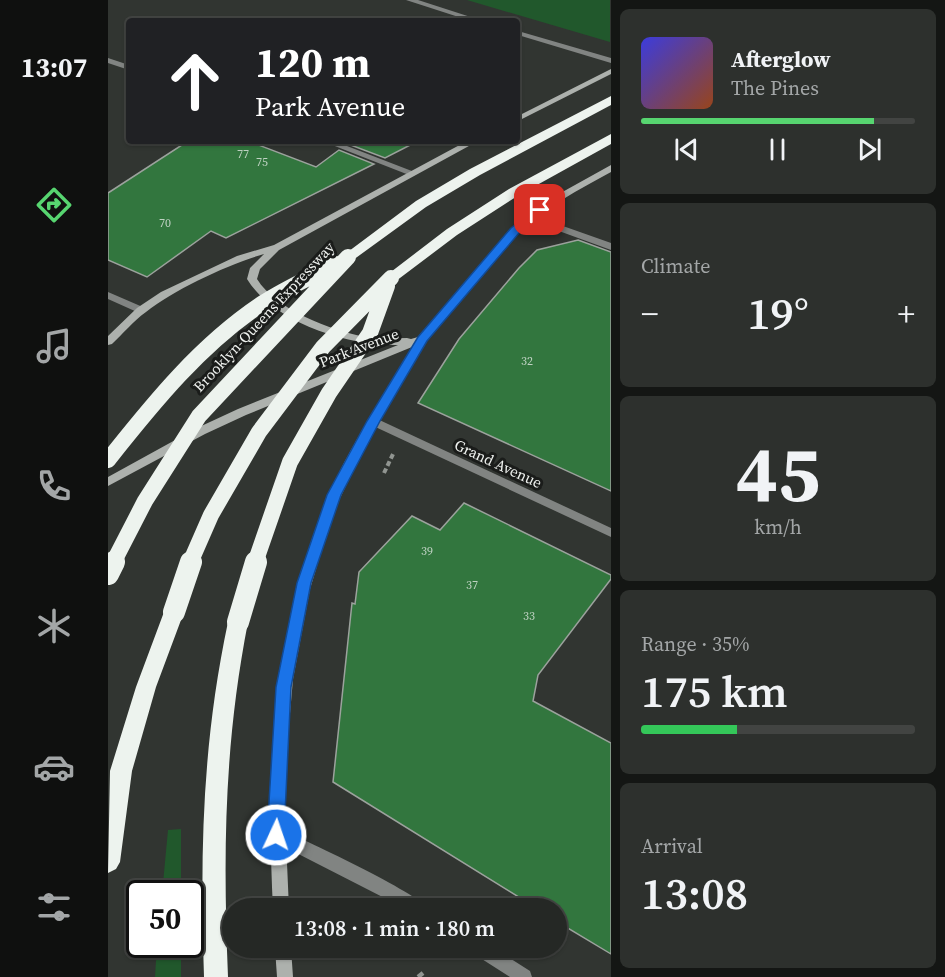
<!DOCTYPE html>
<html lang="en">
<head>
<meta charset="utf-8">
<style>
  body { margin:0; font-family:"Source Serif 4",serif; background:#2d302d; color:#f1f3f6; height:100vh; display:flex; flex-direction:column; font-size:22px; white-space:nowrap }
  * { box-sizing:border-box; margin:0 }
  p { font-size:20px; color:#a3a6a7 }
  .icon { flex:none; width:33px; height:33px; fill:none; stroke:currentColor; stroke-width:2; stroke-linecap:round; stroke-linejoin:round }
  .map { position:relative; flex:1; overflow:hidden }
  .details { display:flex; flex-direction:column; gap:9px; padding:9px; background:#141614; width:334px }
  .details>* { flex:none }
  .hud { position:absolute; left:18px; top:18px; width:394px; height:126px; border-radius:6px; box-shadow:0 2px 4px #0004,0 0 0 2px #424442; background:#202124; color:#fff; overflow:hidden }
  .speed { position:absolute; left:18px; top:880px; display:flex; gap:12px; font-size:30px; font-weight:700; text-align:center }
  .speed>* { display:grid; place-content:center; width:78px; height:78px; border-radius:50%; background:#252825; box-shadow:0 2px 4px #0004,0 0 0 2px #424442; line-height:1 }
  .speed .limit { border:3px solid #111; border-radius:9px; background:#fff; color:#111 }
  .pin { position:absolute; display:grid; place-items:center; width:51px; height:51px; color:#fff; margin:-26px; border-radius:12px; box-shadow:0 3px 9px #0006 }
  .me { position:absolute; width:66px; margin:-33px; rotate:3deg; stroke-linejoin:round; filter:drop-shadow(0 0 4px #0008) }
  .turn { display:flex; align-items:center; gap:21px; height:126px; padding:0 30px; font-size:27px }
  .turn .icon { width:78px; height:78px; stroke-width:2.5 }
  .turn b { display:block; font-size:42px; line-height:51px }
  .big { font-size:45px; font-weight:600; line-height:1.1 }
  .details .tile { flex:1; display:flex; flex-direction:column; justify-content:center; gap:9px; min-width:0; padding:0 21px; border-radius:9px; background:#2d302d }
  .details .dial { align-items:center; gap:0 }
  .dial b { font-size:78px; line-height:1 }
  .song { display:flex; align-items:center; gap:18px }
  .cover { width:72px; height:72px; border-radius:9px; background:linear-gradient(135deg,hsl(240 70% 55%),hsl(20 70% 35%)) }
  .played { height:6px; border-radius:3px; background:linear-gradient(90deg,#57d570 85%,#424442 85%) }
  .keys { display:flex; justify-content:space-around; direction:ltr }
  .heat { display:flex; justify-content:space-between; align-items:center; font-size:33px; direction:ltr }
  .charge { height:9px; border-radius:4px; background:linear-gradient(90deg,#34c759 35%,#424442 0) }
  .trip { position:absolute; left:114px; top:898px; width:345px; height:60px; border-radius:30px; background:#252825; box-shadow:0 2px 4px #0004,0 0 0 2px #424442; font-weight:600; line-height:60px; text-align:center }
  main { display:flex; flex:1; min-height:0 }
  .menu { display:flex; flex-direction:column; width:108px; justify-content:space-around; align-items:center; background:#0f100f; color:#a3a6a7 }
  .menu .icon { width:42px; height:42px }
  .menu .active { color:#57d570 }
  .menu b { font-size:27px; color:#f1f3f6 }
  .map>svg:first-child { display:block }
</style>
</head>
<body>
<main>
<nav class="menu">
<b>13:07</b>
<svg class="icon active" aria-label="directions" viewBox="0 0 24 24"><path d="M12 3l9 9-9 9-9-9zM9 14v-3h6M13 9l2 2-2 2"/></svg>
<svg class="icon" aria-label="music" viewBox="0 0 24 24"><path d="M9 18V5l10-2v13"/><circle cx="6" cy="18" r="3"/><circle cx="16" cy="16" r="3"/></svg>
<svg class="icon" aria-label="phone" viewBox="0 0 24 24"><path d="M5 4h4l2 5-3 2q2 4 5 5l2-3 5 2v4C11 20 4 13 5 4z"/></svg>
<svg class="icon" aria-label="climate" viewBox="0 0 24 24"><path d="M12 3v18M4 7l16 10M4 17L20 7"/></svg>
<svg class="icon" aria-label="car" viewBox="0 0 24 24"><path d="M5 17H2v-5l4-1 3-4h7l3 4 3 1v5h-3M9 17h6M6 11h13"/><circle cx="7" cy="17" r="2"/><circle cx="17" cy="17" r="2"/></svg>
<svg class="icon" aria-label="filters" viewBox="0 0 24 24"><path d="M4 7h16M4 17h16"/><circle cx="9" cy="7" r="2"/><circle cx="15" cy="17" r="2"/></svg>
</nav>
<div class="map">
<svg width="503" height="977" viewBox="0 0 503 977">
  <rect width="100%" height="100%" fill="#313531"/>
  <path fill="#21582c" d="M 359,0 L 502,0 L 502,42 Z
    M 73,829 L 73,894 L 54,894 L 60,830 Z
    M 49,945 L 73,945 L 73,977 L 47,977 Z"/>
  <path fill="#32763e" stroke="#9ca29d" stroke-width="1.5" d="M 80,141 L 140,141 L 208,167 L 231,150 L 266,164 L 118,238 L 103,231 L 39,277 L 0,260 L 0,193 Z
    M 244,141 L 310,141 L 277,158 L 240,144 Z
    M 470,240 L 503,252 L 503,491 L 310,403 L 351,339 L 411,268 L 429,250 Z
    M 356,503 L 503,575 L 503,579 L 430,675 L 425,701 L 503,743 L 503,954 L 448,921 L 448,909 L 430,909 L 225,782 L 244,603 L 247,604 L 251,572 L 304,516 L 332,530 Z"/>
  <g fill="none" stroke-linecap="round" stroke-linejoin="round">
    <path stroke="#919591" stroke-width="4" stroke-dasharray="5 3" stroke-linecap="butt" d="M 276,473 L 285,454"/>
    <path stroke="#919591" stroke-width="4.5" stroke-dasharray="8 4" stroke-linecap="butt" d="M 310,977 L 315,973"/>
    <path fill="#818482" fill-rule="evenodd" d="M 298,0 L 310,0 L 375,21 L 363,21 Z
      M 410,31 L 503,58 L 503,63 L 410,35 Z
      M 0,58 L 21,65 L 21,70 L 0,63 Z
      M 214,141 L 226,141 L 309,173 L 307,175 L 301,175 Z
      M 421,214 L 503,243 L 503,250 L 418,219 L 416,217 Z
      M 0,292 L 37,308 L 38,310 L 37,312 L 29,312 L 0,299 Z
      M 265,417 L 503,528 L 503,537 L 261,424 L 259,421 Z
      M 168,828 C 190,836 314,895 320,909 L 298,909 L 163,840 L 160,835 L 163,830 Z
      M 364,948 L 386,948 L 422,971 L 424,977 L 402,977 L 366,954 Z"/>
    <path fill="#adb1ad" fill-rule="evenodd" d="M 503,69 L 503,74 L 410,121 L 410,116 Z
      M 359,141 L 370,141 L 171,250 L 152,269 L 149,279 C 168,310 223,330 257,337 C 271,339 285,338 299,338 L 303,339 L 310,337 L 404,228 L 418,215 L 440,200 L 503,165 L 503,172 C 470,190 438,207 410,232 L 318,341 L 253,454 L 225,513 L 202,589 L 185,679 L 177,771 L 177,817 L 181,909 L 165,909 C 159,790 163,673 199,558 C 205,539 210,520 217,502 C 241,448 274,397 304,347 L 138,415 L 97,434 L 0,486 L 0,477 L 89,428 L 130,409 L 290,345 C 241,346 166,323 139,279 L 142,268 L 156,254 C 121,264 67,289 38,312 C 25,321 15,334 4,344 L 0,345 L 0,336 L 29,308 L 53,292 L 129,256 L 166,245 Z
      M 167,948 L 183,948 L 185,977 L 169,977 Z"/>
    <path fill="#edf3ee" fill-rule="evenodd" d="M 503,96 L 503,105 L 372,175 L 318,207 L 245,260 L 235,260 L 233,257 L 308,201 L 362,169 Z
      M 503,134 L 503,144 L 411,195 L 349,235 L 288,281 L 278,281 L 275,278 L 339,229 L 401,189 Z
      M 66,604 L 73,607 L 76,612 L 48,687 L 24,771 L 12,862 L 8,869 L 0,873 L 2,771 L 28,687 L 56,612 L 59,607 Z
      M 130,614 L 137,617 L 140,622 C 116,745 115,853 120,977 L 96,977 C 92,852 94,745 120,622 L 123,617 Z"/>
    <path stroke="#edf3ee" stroke-width="16" d="M 0,460 C 46,402 93,344 155,303 C 178,288 203,277 228,264
      M 5,563 L 37,501 L 91,416 L 240,257
      M 82,563 L 103,515 L 151,432 L 215,347 L 283,278
      M 147,563 L 182,462 L 221,393 L 262,333 L 279,286"/>
    <path stroke="#edf3ee" stroke-width="22" d="M 0,574 L 6,562
      M 66,612 L 83,562
      M 130,622 L 148,562"/>
  </g>
  <path fill="#1a73e8" stroke="#114b97" stroke-width="1.5" d="M 432,206 L 438,210 L 436,212 L 411,233 L 319,341 L 272,421 L 233,495 L 203,583 L 183,687 L 176,835 L 174,840 L 168,842 L 161,840 L 159,835 L 168,687 L 189,583 L 219,495 L 259,421 L 310,337 L 403,228 Z"/>
  <g text-anchor="middle" stroke-width="6" stroke-linejoin="round" paint-order="stroke">
    <g font-size="12" fill="#bfd2c2">
      <text x="135" y="158">77</text>
      <text x="154" y="166">75</text>
      <text x="57" y="227">70</text>
      <text x="419" y="365">32</text>
      <text x="319" y="555">39</text>
      <text x="364" y="589">37</text>
      <text x="421" y="620">33</text>
    </g>
    <g font-size="15" fill="#eef1ee" stroke="#1a1c1a">
      <text transform="translate(156 317) rotate(-47)" y="5">Brooklyn-Queens Expressway</text>
      <text transform="translate(251 348) rotate(-21)" y="5">Park Avenue</text>
      <text transform="translate(390 464) rotate(25)" y="5">Grand Avenue</text>
    </g>
  </g>
</svg>
<div class="speed"><div class="limit">50</div></div>
<div class="pin" style="left:432px;top:210px;background:#d93025"><svg class="icon" aria-label="arrive" viewBox="0 0 24 24"><path d="M6 21V4h12l-3 4 3 4H6"/></svg></div>
<svg class="me" style="left:168px;top:835px" viewBox="-20 -20 40 40"><circle r="17" fill="#1a73e8" stroke="#fff" stroke-width="3"/><path d="M0-11L8 9 0 5-8 9z" fill="#fff"/></svg>
<div class="trip">13:08 · 1 min · 180 m</div>
<div class="hud">
<div class="turn"><svg class="icon" aria-label="ahead" viewBox="0 0 24 24"><path d="M12 20V5M6 11l6-6 6 6"/></svg><div><b>120 m</b>Park Avenue</div></div>
</div>
</div>
<section class="details">
<div class="tile">
<div class="song"><i class="cover"></i><div><b>Afterglow</b><p>The Pines</p></div></div>
<div class="played"></div>
<div class="keys"><svg class="icon" aria-label="previous" viewBox="0 0 24 24"><path d="M18 5L8 12l10 7zM5 5v14"/></svg><svg class="icon" aria-label="pause" viewBox="0 0 24 24"><path d="M8 5v14M16 5v14"/></svg><svg class="icon" aria-label="next" viewBox="0 0 24 24"><path d="M6 5l10 7-10 7zM19 5v14"/></svg></div>
</div>
<div class="tile"><p>Climate</p>
<div class="heat"><a>−</a><b class="big">19°</b><a>+</a></div>
</div>
<div class="tile dial"><b>45</b><p>km/h</p></div>
<div class="tile"><p>Range · 35%</p><b class="big">175 km</b><div class="charge"></div></div>
<div class="tile"><p>Arrival</p><b class="big">13:08</b></div>
</section>
</main>
</body>
</html>
